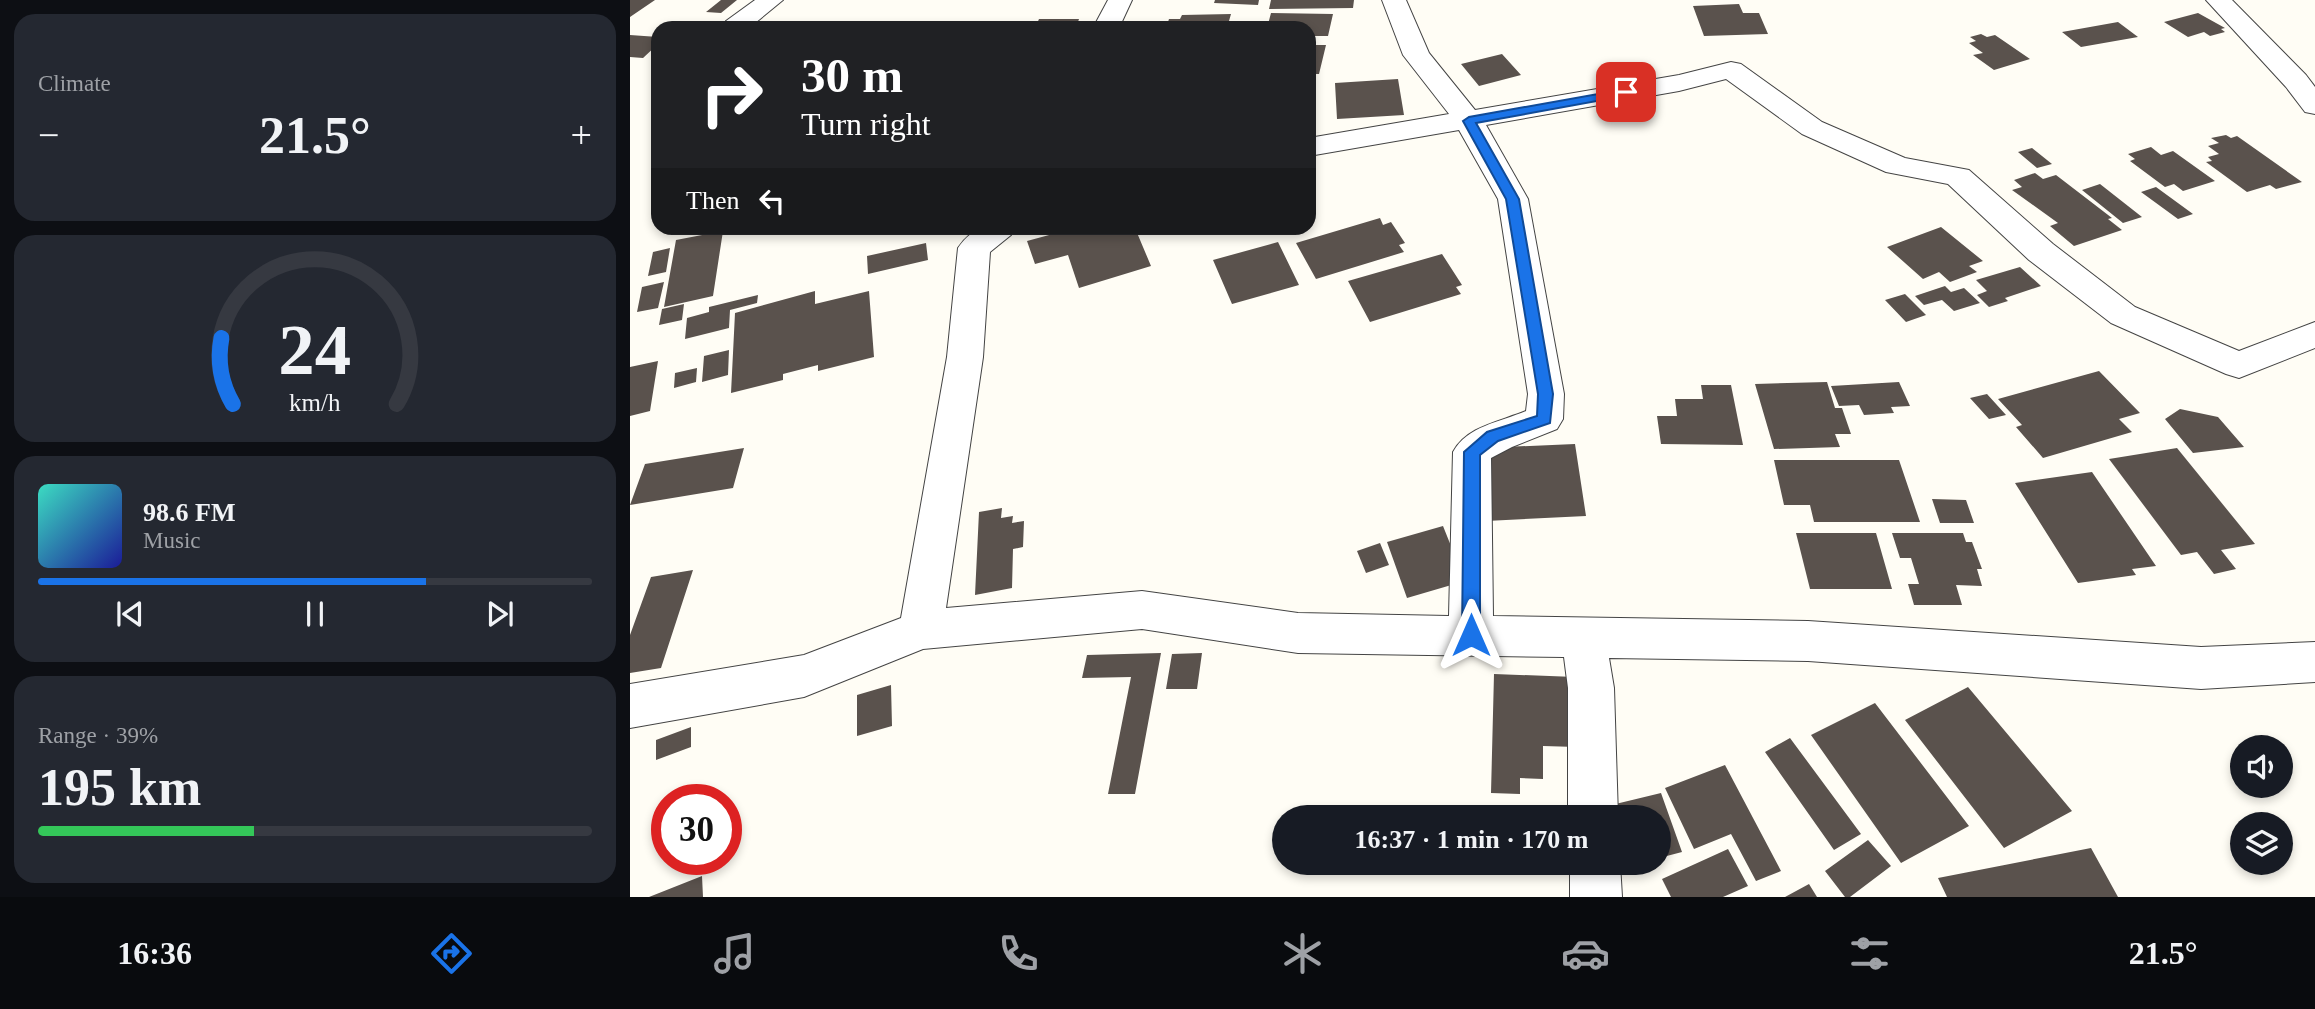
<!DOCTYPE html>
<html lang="en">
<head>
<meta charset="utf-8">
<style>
  body { margin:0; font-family:Georgia,serif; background:#242831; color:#f1f3f6; height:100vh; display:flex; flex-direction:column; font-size:26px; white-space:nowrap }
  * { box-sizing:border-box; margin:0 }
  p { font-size:23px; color:#9ea1a6 }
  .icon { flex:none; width:38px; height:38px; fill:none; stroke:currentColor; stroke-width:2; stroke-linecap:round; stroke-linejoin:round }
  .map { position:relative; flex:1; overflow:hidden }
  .drawer { display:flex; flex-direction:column; gap:14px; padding:14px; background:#0d0f14; width:630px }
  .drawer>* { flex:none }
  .banner { position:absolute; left:21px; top:21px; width:665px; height:214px; border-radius:21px; box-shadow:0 4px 10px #0003; background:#202124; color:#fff; overflow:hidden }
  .fabs { position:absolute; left:1600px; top:735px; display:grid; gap:14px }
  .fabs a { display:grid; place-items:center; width:63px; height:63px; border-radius:50%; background:#171b24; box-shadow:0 4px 10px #0003; font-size:35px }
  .speed { position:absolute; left:21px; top:784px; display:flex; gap:14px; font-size:35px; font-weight:700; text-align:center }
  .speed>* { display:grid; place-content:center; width:91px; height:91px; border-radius:50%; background:#171b24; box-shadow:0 4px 10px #0003; line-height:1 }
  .speed .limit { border:10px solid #d22; background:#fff; color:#111 }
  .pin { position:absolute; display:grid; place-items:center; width:60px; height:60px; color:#fff; margin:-30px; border-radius:14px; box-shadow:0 4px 10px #0006 }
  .me { position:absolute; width:77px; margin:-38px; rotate:0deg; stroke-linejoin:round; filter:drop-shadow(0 0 5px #0008) }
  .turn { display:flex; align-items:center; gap:24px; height:147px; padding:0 35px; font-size:32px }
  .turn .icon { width:91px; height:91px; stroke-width:2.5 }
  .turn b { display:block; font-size:49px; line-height:60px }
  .then { display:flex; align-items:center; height:66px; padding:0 35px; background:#0003; gap:14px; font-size:26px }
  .big { font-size:52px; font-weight:600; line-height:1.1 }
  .drawer .card { flex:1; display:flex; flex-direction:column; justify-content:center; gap:10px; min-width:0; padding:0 24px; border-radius:21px; background:#242831 }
  .drawer .dial { align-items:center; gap:0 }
  .dial svg { height:182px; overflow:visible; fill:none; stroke:#363941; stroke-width:7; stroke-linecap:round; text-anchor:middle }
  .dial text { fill:#f1f3f6; stroke:none }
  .song { display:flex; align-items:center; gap:21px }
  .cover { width:84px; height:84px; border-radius:10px; background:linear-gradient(135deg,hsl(170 70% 55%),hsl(240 70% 35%)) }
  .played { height:7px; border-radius:4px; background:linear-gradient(90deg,#1a73e8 70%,#363941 70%) }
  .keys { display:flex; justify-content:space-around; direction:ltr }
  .heat { display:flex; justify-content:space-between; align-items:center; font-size:38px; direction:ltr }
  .charge { height:10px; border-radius:5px; background:linear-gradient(90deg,#34c759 39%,#363941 0) }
  .trip { position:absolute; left:642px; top:805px; width:399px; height:70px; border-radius:35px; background:#171b24; box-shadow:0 4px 10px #0003; font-weight:600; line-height:70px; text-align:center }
  .menu { display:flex; height:112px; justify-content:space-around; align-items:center; background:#090b0e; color:#9ea1a6 }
  .menu .icon { width:49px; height:49px }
  .menu .selected { color:#1a73e8 }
  .menu b { font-size:32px; color:#f1f3f6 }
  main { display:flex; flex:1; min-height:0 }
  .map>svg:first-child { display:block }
</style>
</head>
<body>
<main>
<section class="drawer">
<div class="card"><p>Climate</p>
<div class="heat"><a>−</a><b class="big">21.5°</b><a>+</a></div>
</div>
<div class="card dial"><svg viewBox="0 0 100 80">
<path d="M14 69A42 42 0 1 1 86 69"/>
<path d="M14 69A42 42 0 0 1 9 40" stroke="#1a73e8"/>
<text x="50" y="56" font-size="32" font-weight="700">24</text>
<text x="50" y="72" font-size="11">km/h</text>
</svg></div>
<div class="card">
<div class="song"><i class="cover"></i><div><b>98.6 FM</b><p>Music</p></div></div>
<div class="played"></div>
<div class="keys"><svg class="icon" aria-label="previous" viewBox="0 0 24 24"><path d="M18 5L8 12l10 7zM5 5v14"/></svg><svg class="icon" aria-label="pause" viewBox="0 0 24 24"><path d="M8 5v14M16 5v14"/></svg><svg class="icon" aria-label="next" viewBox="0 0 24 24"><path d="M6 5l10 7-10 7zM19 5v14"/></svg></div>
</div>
<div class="card"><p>Range · 39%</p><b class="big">195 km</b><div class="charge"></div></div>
</section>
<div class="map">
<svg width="1685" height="897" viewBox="0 0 1685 897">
  <rect width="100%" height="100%" fill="#fffdf5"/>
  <path fill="#5a524d" d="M 0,0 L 25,0 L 0,17 Z
    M 91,0 L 107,0 L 91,13 L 76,12 Z
    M 585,0 L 629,0 L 628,5 L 584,3 Z
    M 641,0 L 724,0 L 723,8 L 639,9 Z
    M 1109,4 L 1113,13 L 1129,13 L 1138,34 L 1074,36 L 1063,6 Z
    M 641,13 L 703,14 L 698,36 L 679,36 L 679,28 L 637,28 Z
    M 1568,13 L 1595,28 L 1591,29 L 1595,32 L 1580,36 L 1574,32 L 1558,37 L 1534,22 Z
    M 601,14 L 597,28 L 536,28 L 539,19 L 550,19 L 552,15 Z
    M 409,19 L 449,19 L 447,25 L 464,25 L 463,28 L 405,28 Z
    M 1488,22 L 1508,37 L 1451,47 L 1432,32 Z
    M 1351,34 L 1357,37 L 1365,35 L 1400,59 L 1364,70 L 1343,55 L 1353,53 L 1339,43 L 1346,41 L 1340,37 Z
    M 0,35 L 28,37 L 28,44 L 13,58 L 0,57 Z
    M 679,45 L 696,45 L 689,74 L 679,74 Z
    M 872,54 L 891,75 L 849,86 L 831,64 Z
    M 768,79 L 774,115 L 707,119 L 705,83 Z
    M 1596,135 L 1601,138 L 1607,136 L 1672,182 L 1646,189 L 1640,185 L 1617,192 L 1576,162 L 1582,161 L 1578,157 L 1589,154 L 1578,146 L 1589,143 L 1581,138 Z
    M 1521,147 L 1531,155 L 1543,151 L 1585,181 L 1553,191 L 1544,184 L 1535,187 L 1500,161 L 1505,159 L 1498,154 Z
    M 1402,148 L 1422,164 L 1407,168 L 1388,152 Z
    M 1405,173 L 1413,179 L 1426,175 L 1482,218 L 1478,219 L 1492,230 L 1444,246 L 1420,226 L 1428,223 L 1382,190 L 1392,187 L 1384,180 Z
    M 1470,184 L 1512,217 L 1493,223 L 1452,190 Z
    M 1526,187 L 1563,214 L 1548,219 L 1511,192 Z
    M 750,218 L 753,225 L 761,222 L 775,243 L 769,245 L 774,252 L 686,279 L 666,243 Z
    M 1311,227 L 1353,261 L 1339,266 L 1347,272 L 1320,282 L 1309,272 L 1293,279 L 1257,247 Z
    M 445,228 L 505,228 L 521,266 L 449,288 L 438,255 L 405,264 L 397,241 Z
    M 93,231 L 83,296 L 34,307 L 46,240 Z
    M 648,242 L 669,285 L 602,304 L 583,260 Z
    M 296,243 L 298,260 L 238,274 L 237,256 Z
    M 40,248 L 36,272 L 18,276 L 23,252 Z
    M 812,254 L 832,285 L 826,287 L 831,294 L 740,322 L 718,281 Z
    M 1390,267 L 1411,286 L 1375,298 L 1378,301 L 1359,307 L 1347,295 L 1357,291 L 1346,280 Z
    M 34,282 L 28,308 L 7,312 L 12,287 Z
    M 1315,286 L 1321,292 L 1334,288 L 1350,303 L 1324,311 L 1312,300 L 1294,305 L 1285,296 Z
    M 185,291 L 185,304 L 239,291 L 244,357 L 188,371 L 188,365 L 153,374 L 153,380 L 101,393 L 105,313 Z
    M 1275,294 L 1296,315 L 1276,322 L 1255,300 Z
    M 128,295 L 127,303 L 100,310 L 99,328 L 55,339 L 57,318 L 79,312 L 79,307 Z
    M 54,304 L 52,320 L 29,325 L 32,309 Z
    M 99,350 L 98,375 L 72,382 L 74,356 Z
    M 28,361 L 20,411 L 0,416 L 0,367 Z
    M 67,368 L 66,382 L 44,388 L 45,373 Z
    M 1469,371 L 1510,413 L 1489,419 L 1502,432 L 1413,458 L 1386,427 L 1392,425 L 1368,399 Z
    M 1197,382 L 1205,408 L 1212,408 L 1221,434 L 1205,434 L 1210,447 L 1144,449 L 1125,384 Z
    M 1269,382 L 1280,406 L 1261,407 L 1264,413 L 1234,415 L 1229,405 L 1209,406 L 1201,386 Z
    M 1071,385 L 1101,385 L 1113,445 L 1031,444 L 1027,416 L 1047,416 L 1045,399 L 1073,399 Z
    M 1357,394 L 1376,415 L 1359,419 L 1340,398 Z
    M 1550,409 L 1588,417 L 1614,447 L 1563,453 L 1535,419 Z
    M 945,444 L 956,516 L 856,521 L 851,448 Z
    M 114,448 L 103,488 L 0,505 L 15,464 Z
    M 1547,448 L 1625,544 L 1591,550 L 1606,569 L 1584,574 L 1567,552 L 1551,555 L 1479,459 Z
    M 1144,460 L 1269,460 L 1290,522 L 1184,522 L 1180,505 L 1154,505 Z
    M 1462,472 L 1526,566 L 1502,569 L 1506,575 L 1448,583 L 1385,483 Z
    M 1302,499 L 1336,500 L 1344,523 L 1310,523 Z
    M 372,508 L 371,518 L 383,516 L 382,523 L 394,521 L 393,547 L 383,549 L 382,588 L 345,595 L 349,512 Z
    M 813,526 L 835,581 L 777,598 L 757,542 Z
    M 1166,533 L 1246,533 L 1262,589 L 1180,589 Z
    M 1262,533 L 1333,533 L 1336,542 L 1342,542 L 1352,569 L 1347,569 L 1352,586 L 1326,585 L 1332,605 L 1284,605 L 1278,584 L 1289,584 L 1281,558 L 1270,558 Z
    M 750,543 L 759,565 L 736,573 L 727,551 Z
    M 63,570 L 31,668 L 0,673 L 0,635 L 21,577 Z
    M 531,653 L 505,794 L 478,794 L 501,677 L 452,678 L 457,655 Z
    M 572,653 L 567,689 L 536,689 L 542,654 Z
    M 864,674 L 945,677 L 947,747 L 913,746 L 913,779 L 890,778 L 890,794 L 861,793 Z
    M 261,685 L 262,726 L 227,736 L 227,695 Z
    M 1338,687 L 1442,811 L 1374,848 L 1275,720 Z
    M 1245,703 L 1339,826 L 1271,863 L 1181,735 Z
    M 61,727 L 61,747 L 26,760 L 26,740 Z
    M 1160,738 L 1231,834 L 1204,850 L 1135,752 Z
    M 1095,765 L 1151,871 L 1126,881 L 1101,834 L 1064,849 L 1035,788 Z
    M 1031,793 L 1052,852 L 1029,858 L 1029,817 L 972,817 L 969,808 Z
    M 1238,840 L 1261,866 L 1220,897 L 1215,897 L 1195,871 Z
    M 1461,848 L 1488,897 L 1317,897 L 1308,878 Z
    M 1098,849 L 1118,886 L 1093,897 L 1041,897 L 1032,879 Z
    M 72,876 L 73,897 L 19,897 Z
    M 1179,884 L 1187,897 L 1155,897 Z"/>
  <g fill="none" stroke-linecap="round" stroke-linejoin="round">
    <g stroke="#444" stroke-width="2">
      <path id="street" d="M 125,0 L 153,0 L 119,28 L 93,28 L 96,21 Z
        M 478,0 L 502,0 L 489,28 L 463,28 Z
        M 752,0 L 776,0 L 799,53 L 845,110 L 1049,75 L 1101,62 L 1111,64 L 1192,122 L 1275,158 L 1339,170 L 1423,244 L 1505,307 L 1609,351 L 1685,322 L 1685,348 L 1609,378 L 1596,374 L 1481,323 L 1399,260 L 1318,184 L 1256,172 L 1172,134 L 1096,79 L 1049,91 L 856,125 L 898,199 L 934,394 L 933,419 L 927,429 L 882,447 L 861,458 L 863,616 L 1178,621 L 1571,647 L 1685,642 L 1685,682 L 1571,689 L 1178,661 L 979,658 L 984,688 L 988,817 L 938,817 L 938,688 L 934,657 L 668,653 L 512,629 L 293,649 L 174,697 L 0,728 L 0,684 L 174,655 L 271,618 L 317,357 L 328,248 C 343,225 361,226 386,228 L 381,235 L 360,252 L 353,357 L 316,608 L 512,591 L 668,613 L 819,616 L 823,452 C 837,426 870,422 896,411 L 898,394 L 868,199 L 829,130 L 679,156 L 679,138 L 819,114 L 773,55 Z
        M 1576,0 L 1602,0 L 1676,75 L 1685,87 L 1685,114 L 1675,112 L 1656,87 Z
        M 940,863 L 990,863 L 992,897 L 940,897 Z"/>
    </g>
    <use href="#street" fill="#fff" fill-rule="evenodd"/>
  </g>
  <path fill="#1a73e8" stroke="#114b97" stroke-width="2" d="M 996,89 L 1000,90 L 1000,95 L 846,123 L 889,199 L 923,394 L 920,423 L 868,441 L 850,455 L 850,635 L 847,641 L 841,643 L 834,641 L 832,635 L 834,452 L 857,432 L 907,416 L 908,394 L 876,199 L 833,121 L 839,117 Z"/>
</svg>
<div class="fabs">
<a><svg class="icon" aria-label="sound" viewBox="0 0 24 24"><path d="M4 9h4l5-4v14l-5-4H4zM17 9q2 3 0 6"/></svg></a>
<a><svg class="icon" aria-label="layers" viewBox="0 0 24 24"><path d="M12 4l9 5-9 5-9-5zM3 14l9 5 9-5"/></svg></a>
</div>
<div class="speed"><div class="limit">30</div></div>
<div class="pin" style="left:996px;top:92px;background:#d93025"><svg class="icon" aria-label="arrive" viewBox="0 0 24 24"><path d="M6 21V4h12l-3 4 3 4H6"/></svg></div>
<svg class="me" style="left:841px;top:635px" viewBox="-20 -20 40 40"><path d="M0-17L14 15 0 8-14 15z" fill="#1a73e8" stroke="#fff" stroke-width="4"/></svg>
<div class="trip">16:37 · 1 min · 170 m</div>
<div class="banner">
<div class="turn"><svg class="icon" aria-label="right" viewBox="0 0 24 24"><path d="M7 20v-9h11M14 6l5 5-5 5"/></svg><div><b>30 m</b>Turn right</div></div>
<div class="then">Then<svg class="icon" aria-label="left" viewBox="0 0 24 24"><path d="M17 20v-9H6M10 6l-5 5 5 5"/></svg></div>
</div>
</div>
</main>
<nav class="menu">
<b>16:36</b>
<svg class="icon selected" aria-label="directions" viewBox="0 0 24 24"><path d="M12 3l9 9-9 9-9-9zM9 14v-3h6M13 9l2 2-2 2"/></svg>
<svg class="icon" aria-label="music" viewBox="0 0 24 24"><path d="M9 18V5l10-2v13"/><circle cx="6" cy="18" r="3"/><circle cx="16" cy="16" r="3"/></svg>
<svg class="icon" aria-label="phone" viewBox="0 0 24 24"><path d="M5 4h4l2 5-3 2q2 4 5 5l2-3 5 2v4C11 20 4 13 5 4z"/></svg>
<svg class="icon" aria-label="climate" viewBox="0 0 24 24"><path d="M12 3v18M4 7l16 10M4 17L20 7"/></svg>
<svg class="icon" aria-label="car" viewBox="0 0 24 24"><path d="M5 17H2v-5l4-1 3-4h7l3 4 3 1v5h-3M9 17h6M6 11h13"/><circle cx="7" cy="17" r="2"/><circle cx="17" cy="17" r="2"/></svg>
<svg class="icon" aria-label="filters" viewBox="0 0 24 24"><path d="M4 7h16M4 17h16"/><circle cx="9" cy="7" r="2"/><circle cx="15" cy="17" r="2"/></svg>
<b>21.5°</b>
</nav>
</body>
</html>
